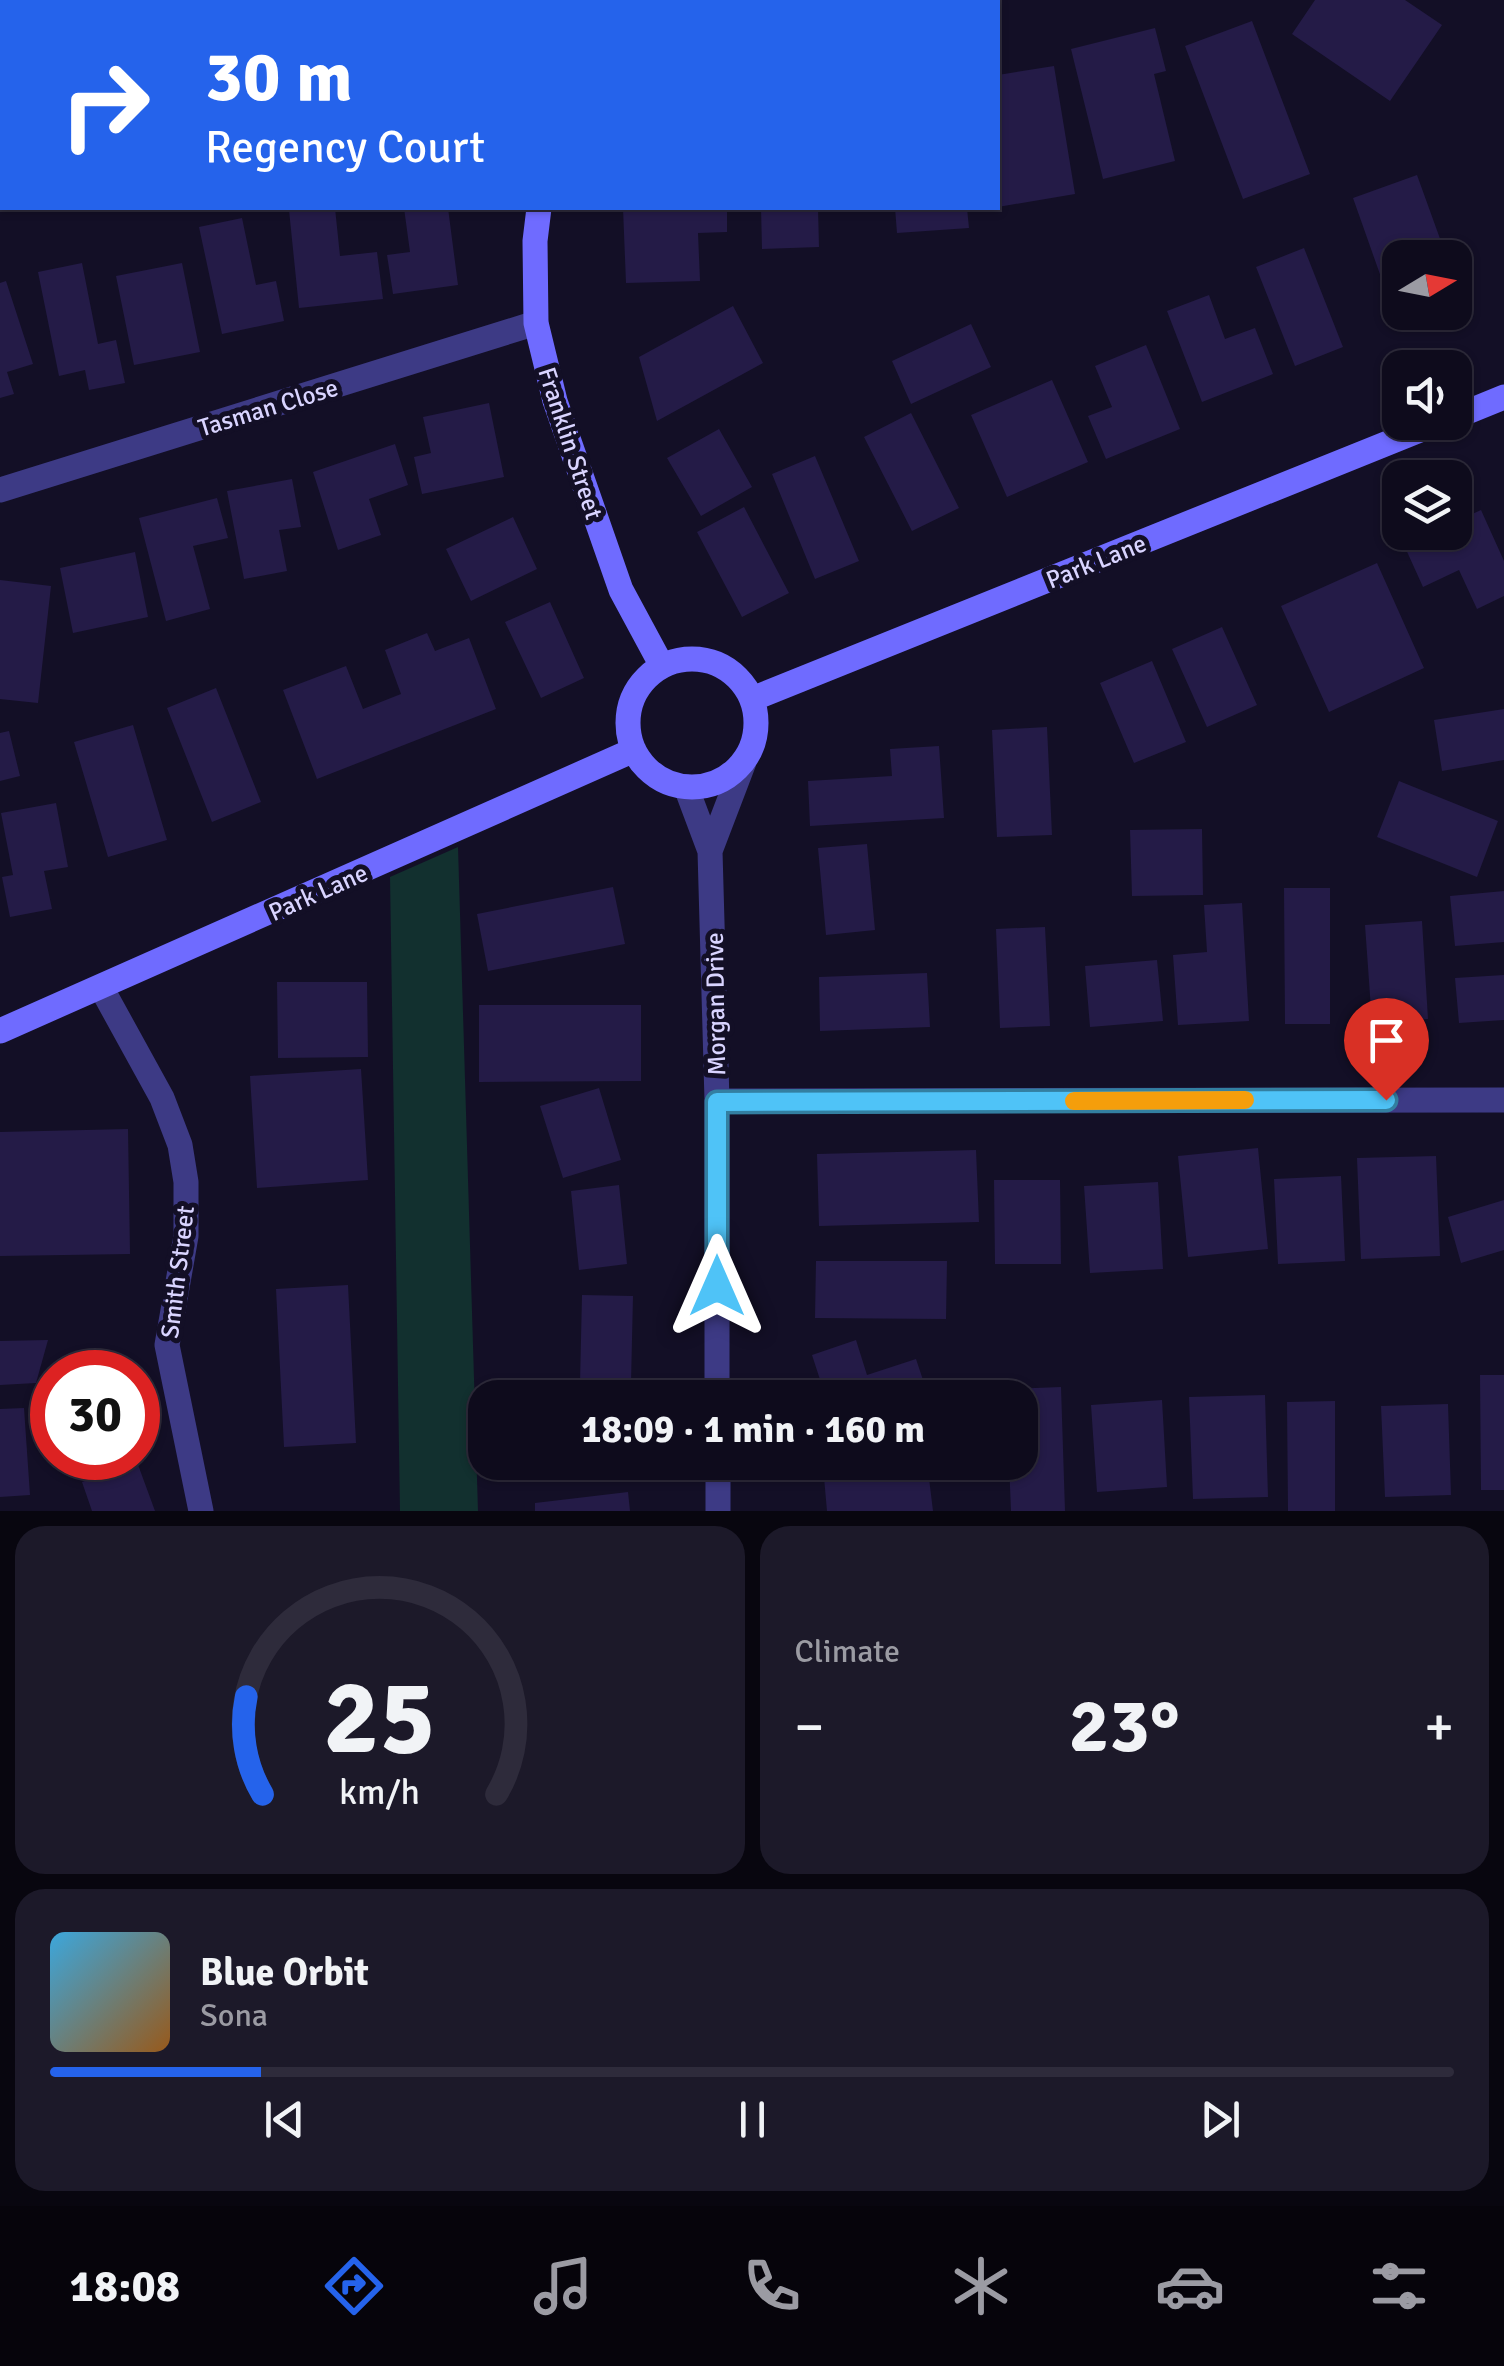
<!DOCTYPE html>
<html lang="en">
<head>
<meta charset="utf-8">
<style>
  body { margin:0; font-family:Signika,sans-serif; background:#1c1929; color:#f1f3f6; height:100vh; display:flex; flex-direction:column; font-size:38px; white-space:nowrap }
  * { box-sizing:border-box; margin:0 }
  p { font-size:32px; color:#9b9ba3 }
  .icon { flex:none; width:55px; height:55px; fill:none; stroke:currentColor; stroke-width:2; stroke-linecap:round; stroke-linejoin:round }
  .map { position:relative; height:1511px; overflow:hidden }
  .panel { display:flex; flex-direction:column; gap:15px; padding:15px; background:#08060f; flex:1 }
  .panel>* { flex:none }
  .guide { position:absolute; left:0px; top:0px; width:1000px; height:210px; box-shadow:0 2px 8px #0004,0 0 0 2px #2e2b3b; background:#2563eb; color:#fff; overflow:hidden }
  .needle { width:65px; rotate:80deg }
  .fabs { position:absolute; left:1382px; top:240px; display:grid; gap:20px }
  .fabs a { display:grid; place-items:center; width:90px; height:90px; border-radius:20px; background:#0e0b1c; box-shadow:0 2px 8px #0004,0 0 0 2px #2e2b3b; font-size:50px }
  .speed { position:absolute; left:30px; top:1350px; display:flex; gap:20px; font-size:50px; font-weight:700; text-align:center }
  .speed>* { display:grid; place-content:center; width:130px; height:130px; border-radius:50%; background:#0e0b1c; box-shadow:0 2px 8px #0004,0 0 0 2px #2e2b3b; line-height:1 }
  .speed .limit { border:15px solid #d22; background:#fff; color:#111 }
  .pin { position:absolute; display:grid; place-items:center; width:85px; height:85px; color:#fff; margin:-102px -42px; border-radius:50% 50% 50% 0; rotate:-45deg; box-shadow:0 0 10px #0007 }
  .pin .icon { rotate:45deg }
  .me { position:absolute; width:110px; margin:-55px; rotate:0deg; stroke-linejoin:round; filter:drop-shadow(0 0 8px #0008) }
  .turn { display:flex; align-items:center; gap:35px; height:210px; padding:0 40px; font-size:45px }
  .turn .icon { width:130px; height:130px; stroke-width:2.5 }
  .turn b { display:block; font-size:70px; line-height:85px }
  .big { font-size:75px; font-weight:800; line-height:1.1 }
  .panel .card { flex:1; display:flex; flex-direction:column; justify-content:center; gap:15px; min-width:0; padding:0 35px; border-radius:30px; background:#1c1929 }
  .panel .dial { align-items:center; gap:0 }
  .dial svg { height:260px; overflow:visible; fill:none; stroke:#2e2b3b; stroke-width:7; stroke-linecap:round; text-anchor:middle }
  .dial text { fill:#f1f3f6; stroke:none }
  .song { display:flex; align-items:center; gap:30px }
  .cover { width:120px; height:120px; border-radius:15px; background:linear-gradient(135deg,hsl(200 70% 55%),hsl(30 70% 35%)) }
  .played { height:10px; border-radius:5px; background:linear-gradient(90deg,#2563eb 15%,#2e2b3b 15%) }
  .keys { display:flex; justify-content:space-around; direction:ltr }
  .heat { display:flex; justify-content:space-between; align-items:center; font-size:55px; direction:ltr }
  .panel .tiles { flex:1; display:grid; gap:15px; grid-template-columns:1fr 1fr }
  .card:last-child { grid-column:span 2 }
  .trip { position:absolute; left:468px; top:1380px; width:570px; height:100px; border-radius:30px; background:#0e0b1c; box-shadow:0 2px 8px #0004,0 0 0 2px #2e2b3b; font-weight:800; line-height:100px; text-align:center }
  .dock { display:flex; height:160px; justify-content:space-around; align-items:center; background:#06040b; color:#9b9ba3 }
  .dock .icon { width:70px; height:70px }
  .dock .on { color:#2563eb }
  .dock b { font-size:45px; color:#f1f3f6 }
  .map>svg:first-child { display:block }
</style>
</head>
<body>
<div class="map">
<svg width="1504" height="1511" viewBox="0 0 1504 1511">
  <rect width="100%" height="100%" fill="#130f26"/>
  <path fill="#12302f" d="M 458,847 L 478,1511 L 400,1511 L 390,877 Z"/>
  <path fill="#241b47" d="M 1315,0 L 1405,0 L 1442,25 L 1390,101 L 1292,34 Z
    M 1252,21 L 1310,174 L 1243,199 L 1185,46 Z
    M 1155,28 L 1166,71 L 1154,74 L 1175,161 L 1103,179 L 1071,49 Z
    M 1054,66 L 1075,194 L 998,207 L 998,75 Z
    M 1417,175 L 1447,258 L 1400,258 L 1400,312 L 1441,313 L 1399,328 L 1353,198 Z
    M 317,208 L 335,208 L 340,256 L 377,252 L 383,299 L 299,308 L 289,210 Z
    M 404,208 L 448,208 L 458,285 L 393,294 L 387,255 L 410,252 Z
    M 623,208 L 727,208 L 727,232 L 698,233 L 700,281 L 626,283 Z
    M 761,208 L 818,208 L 819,247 L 762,249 Z
    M 895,208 L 967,208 L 969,228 L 897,233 Z
    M 242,218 L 256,285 L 276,281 L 284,321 L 222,334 L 199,227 Z
    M 1304,248 L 1343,347 L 1295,366 L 1256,267 Z
    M 82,263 L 98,344 L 116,340 L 125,383 L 89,390 L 85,370 L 59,376 L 38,272 Z
    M 182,263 L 200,352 L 134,365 L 116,276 Z
    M 6,281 L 33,364 L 7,372 L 14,394 L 0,398 L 0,283 Z
    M 1455,282 L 1464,305 L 1455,308 Z
    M 1209,295 L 1225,339 L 1255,328 L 1273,374 L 1202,402 L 1167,311 Z
    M 733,306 L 763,363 L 657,421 L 639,357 Z
    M 971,324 L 991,367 L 911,404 L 892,361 Z
    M 1146,345 L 1180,429 L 1106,459 L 1088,416 L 1112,407 L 1095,366 Z
    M 1052,380 L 1088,462 L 1007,497 L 971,415 Z
    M 489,403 L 504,477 L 422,494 L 414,457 L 431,453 L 423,417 Z
    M 911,413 L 959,508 L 912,531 L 864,437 Z
    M 719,429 L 752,487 L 701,516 L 667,458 Z
    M 395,444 L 408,485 L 369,499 L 381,535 L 338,550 L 313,472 Z
    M 815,456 L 859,561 L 815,579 L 772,474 Z
    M 292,479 L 301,527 L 279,530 L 287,571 L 244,579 L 227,491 Z
    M 217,498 L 228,538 L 193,546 L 210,609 L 166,621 L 139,518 Z
    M 744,507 L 789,593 L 742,617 L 697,532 Z
    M 1481,510 L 1504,561 L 1504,596 L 1477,609 L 1459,570 L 1423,587 L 1404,545 L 1431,532 L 1455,532 L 1455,522 Z
    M 513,517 L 537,569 L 471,601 L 446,549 Z
    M 135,552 L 148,617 L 73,633 L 60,568 Z
    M 1377,563 L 1424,668 L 1329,712 L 1281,606 Z
    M 0,580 L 51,586 L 38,703 L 0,699 Z
    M 550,602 L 584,678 L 541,698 L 505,622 Z
    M 1222,627 L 1257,705 L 1207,727 L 1172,649 Z
    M 427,633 L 435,651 L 469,638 L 496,709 L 317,779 L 283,690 L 346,666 L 363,709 L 401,694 L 385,650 Z
    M 1152,661 L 1186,742 L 1134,763 L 1100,683 Z
    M 216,688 L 261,802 L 212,822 L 167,708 Z
    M 1504,709 L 1504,760 L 1442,771 L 1434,720 Z
    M 133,725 L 167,840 L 108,857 L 74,742 Z
    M 1047,727 L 1052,835 L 997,837 L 992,730 Z
    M 9,731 L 20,776 L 0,781 L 0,733 Z
    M 939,746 L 944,818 L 810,826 L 808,781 L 892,776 L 890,749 Z
    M 1399,781 L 1498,821 L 1477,877 L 1377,837 Z
    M 56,803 L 68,867 L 44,871 L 52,909 L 10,917 L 2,877 L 13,875 L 1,813 Z
    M 1202,829 L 1203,895 L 1132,896 L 1130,830 Z
    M 867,844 L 875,930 L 826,935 L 818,848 Z
    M 613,887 L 625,944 L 488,971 L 477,914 Z
    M 1284,888 L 1330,888 L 1330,1024 L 1285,1024 Z
    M 1504,891 L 1504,942 L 1455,946 L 1450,896 Z
    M 1242,903 L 1249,1021 L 1178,1025 L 1173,955 L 1207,952 L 1204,905 Z
    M 1422,921 L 1428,1019 L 1372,1023 L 1365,925 Z
    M 1045,927 L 1050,1026 L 1000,1028 L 996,929 Z
    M 1157,960 L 1163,1021 L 1090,1027 L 1085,966 Z
    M 927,973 L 930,1027 L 820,1031 L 819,977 Z
    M 1504,975 L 1504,1020 L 1459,1023 L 1455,978 Z
    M 277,982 L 367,982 L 368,1057 L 278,1058 Z
    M 479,1005 L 641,1005 L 641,1081 L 479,1082 Z
    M 361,1069 L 368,1180 L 257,1188 L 250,1076 Z
    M 599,1088 L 621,1160 L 563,1178 L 540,1106 Z
    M 128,1129 L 130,1254 L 0,1256 L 0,1132 Z
    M 1258,1148 L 1268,1249 L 1188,1257 L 1178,1156 Z
    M 976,1150 L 979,1222 L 819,1226 L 817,1154 Z
    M 1436,1156 L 1440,1256 L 1361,1259 L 1357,1158 Z
    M 1341,1176 L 1345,1261 L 1278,1264 L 1274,1179 Z
    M 994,1180 L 1060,1180 L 1061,1264 L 995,1264 Z
    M 1158,1182 L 1163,1269 L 1090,1273 L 1084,1186 Z
    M 619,1185 L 627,1264 L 579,1270 L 571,1191 Z
    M 1504,1200 L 1504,1250 L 1461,1263 L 1448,1217 Z
    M 816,1261 L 947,1261 L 946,1319 L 815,1318 Z
    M 348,1285 L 356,1443 L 284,1447 L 276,1289 Z
    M 582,1295 L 633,1296 L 631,1383 L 580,1383 Z
    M 48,1340 L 36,1383 L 0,1385 L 0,1341 Z
    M 856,1340 L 867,1375 L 916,1359 L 929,1398 L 826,1398 L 812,1355 Z
    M 110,1353 L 118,1372 L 67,1372 Z
    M 1480,1375 L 1504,1375 L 1504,1490 L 1481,1490 Z
    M 1061,1387 L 1065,1511 L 1011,1511 L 1009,1462 L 1020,1462 L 1020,1398 L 1006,1398 L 1006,1389 Z
    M 1265,1395 L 1268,1497 L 1193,1499 L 1189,1397 Z
    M 1162,1400 L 1167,1487 L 1097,1492 L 1091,1405 Z
    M 1335,1401 L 1335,1511 L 1288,1511 L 1287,1402 Z
    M 1448,1404 L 1451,1495 L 1385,1497 L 1381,1406 Z
    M 24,1408 L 30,1495 L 0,1497 L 0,1409 Z
    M 137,1462 L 155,1511 L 92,1511 L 82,1482 Z
    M 579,1462 L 635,1462 L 634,1470 L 579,1465 Z
    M 859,1462 L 927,1462 L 933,1511 L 827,1511 L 823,1466 Z
    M 628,1492 L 630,1511 L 535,1511 L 535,1503 Z"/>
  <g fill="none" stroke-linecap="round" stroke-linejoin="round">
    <path stroke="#3d3a85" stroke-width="25" d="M 62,2 L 88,0
      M 961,2 L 967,0
      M 0,9 L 2,8
      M 0,490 L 536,323
      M 686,787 L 710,851 L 717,1101 L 717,1398
      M 710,851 L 744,762
      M 102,989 L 162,1098 L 180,1145 L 186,1182 L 186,1236 L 167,1345 L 201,1511
      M 717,1101 L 1504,1100
      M 718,1462 L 718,1511"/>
    <path stroke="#6f6bff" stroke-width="25" d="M 575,2 L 576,0
      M 539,208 L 535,241 L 536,323 L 555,401 L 621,590 L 662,666
      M 1455,417 L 1504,397
      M628 723a64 64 0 1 1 128 0a64 64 0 1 1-128 0Z
      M 752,699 L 1440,422
      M 0,1031 L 634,750"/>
  </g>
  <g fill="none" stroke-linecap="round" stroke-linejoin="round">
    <g stroke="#337fa1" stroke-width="25">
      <path id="route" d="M 717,1286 L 717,1102 L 1386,1100"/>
    </g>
    <use href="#route" stroke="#4fc3f7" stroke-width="18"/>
    <path stroke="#f59e0b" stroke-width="18" d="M 1074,1101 L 1245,1100"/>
  </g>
  <g text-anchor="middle" stroke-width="10" stroke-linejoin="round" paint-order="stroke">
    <g font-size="25" fill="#d9d4ff" stroke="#130f26">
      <text transform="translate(268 407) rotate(-17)" y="9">Tasman Close</text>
      <text transform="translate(571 443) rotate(72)" y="9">Franklin Street</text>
      <text transform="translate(1096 561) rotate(-22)" y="9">Park Lane</text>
      <text transform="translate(318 892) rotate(-24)" y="9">Park Lane</text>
      <text transform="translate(715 1004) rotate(-91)" y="9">Morgan Drive</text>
      <text transform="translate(177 1272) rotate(-83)" y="9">Smith Street</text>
    </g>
  </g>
</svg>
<div class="fabs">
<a><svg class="needle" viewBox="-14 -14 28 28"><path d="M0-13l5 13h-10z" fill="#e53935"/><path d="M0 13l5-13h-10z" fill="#9b9ba3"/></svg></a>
<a><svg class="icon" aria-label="sound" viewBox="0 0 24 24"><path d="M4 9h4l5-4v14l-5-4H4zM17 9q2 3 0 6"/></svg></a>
<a><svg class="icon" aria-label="layers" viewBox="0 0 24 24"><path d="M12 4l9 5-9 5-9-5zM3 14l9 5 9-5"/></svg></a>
</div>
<div class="speed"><div class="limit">30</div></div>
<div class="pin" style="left:1386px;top:1100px;background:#d93025"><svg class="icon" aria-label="arrive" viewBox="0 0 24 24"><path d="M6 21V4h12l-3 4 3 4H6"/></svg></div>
<svg class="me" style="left:717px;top:1286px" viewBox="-20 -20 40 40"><path d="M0-17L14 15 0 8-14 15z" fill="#4fc3f7" stroke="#fff" stroke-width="4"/></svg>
<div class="trip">18:09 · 1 min · 160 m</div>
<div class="guide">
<div class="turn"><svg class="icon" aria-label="right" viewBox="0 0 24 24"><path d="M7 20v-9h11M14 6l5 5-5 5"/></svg><div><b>30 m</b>Regency Court</div></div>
</div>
</div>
<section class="panel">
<div class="tiles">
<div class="card dial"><svg viewBox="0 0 100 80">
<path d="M14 69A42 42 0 1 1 86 69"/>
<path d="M14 69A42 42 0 0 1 9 39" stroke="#2563eb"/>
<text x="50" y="56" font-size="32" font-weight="700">25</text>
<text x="50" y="72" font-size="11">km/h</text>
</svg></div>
<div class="card"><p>Climate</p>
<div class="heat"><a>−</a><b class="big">23°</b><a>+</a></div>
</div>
<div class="card">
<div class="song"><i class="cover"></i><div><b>Blue Orbit</b><p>Sona</p></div></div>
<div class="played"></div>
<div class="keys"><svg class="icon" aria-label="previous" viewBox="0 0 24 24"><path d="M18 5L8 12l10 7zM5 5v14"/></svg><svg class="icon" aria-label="pause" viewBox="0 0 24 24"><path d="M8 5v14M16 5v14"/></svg><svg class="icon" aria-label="next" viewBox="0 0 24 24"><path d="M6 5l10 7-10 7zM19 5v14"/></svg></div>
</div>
</div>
</section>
<nav class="dock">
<b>18:08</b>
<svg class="icon on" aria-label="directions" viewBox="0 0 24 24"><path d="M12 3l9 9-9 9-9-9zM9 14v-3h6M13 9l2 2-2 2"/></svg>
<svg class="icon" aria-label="music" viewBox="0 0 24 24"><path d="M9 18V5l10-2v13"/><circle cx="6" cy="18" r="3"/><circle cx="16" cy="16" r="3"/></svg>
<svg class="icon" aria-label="phone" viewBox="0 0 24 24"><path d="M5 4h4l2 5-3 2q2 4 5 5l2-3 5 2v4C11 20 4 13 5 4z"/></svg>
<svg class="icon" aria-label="climate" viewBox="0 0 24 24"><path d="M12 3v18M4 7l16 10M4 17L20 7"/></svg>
<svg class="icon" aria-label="car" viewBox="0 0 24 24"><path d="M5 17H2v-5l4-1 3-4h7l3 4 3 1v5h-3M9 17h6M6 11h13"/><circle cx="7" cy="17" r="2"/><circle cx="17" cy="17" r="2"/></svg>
<svg class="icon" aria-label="filters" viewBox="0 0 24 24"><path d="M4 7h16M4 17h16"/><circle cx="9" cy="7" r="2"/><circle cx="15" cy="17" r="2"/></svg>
</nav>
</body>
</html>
